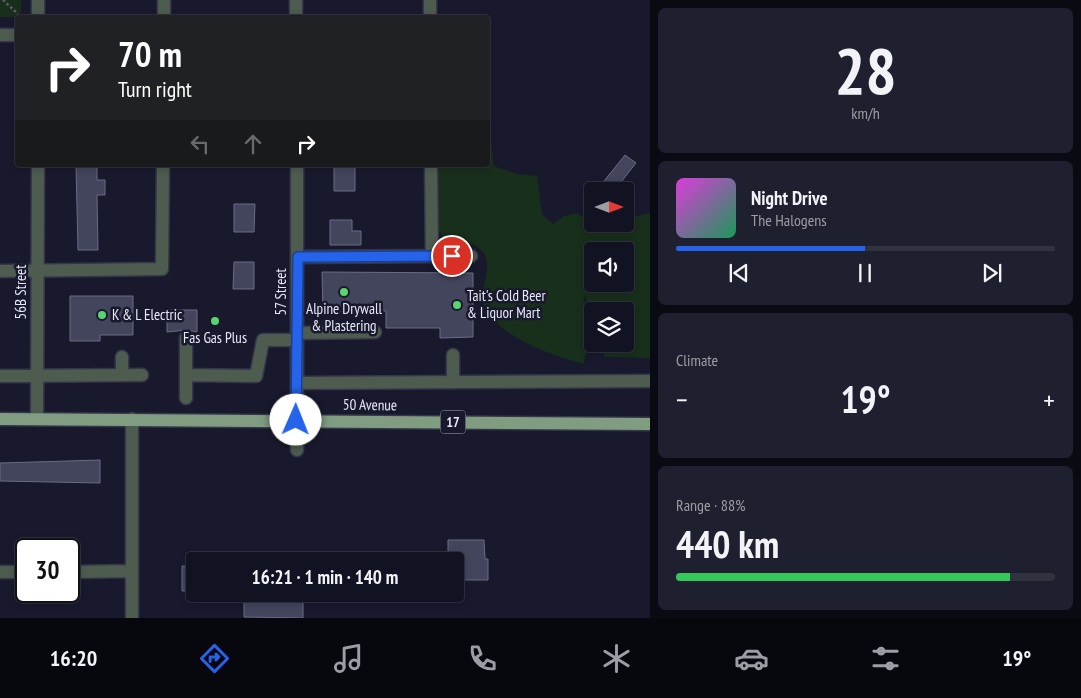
<!DOCTYPE html>
<html lang="en">
<head>
<meta charset="utf-8">
<style>
  body { margin:0; font-family:"PT Sans Narrow",sans-serif; background:#1f202f; color:#f1f3f6; height:100vh; display:flex; flex-direction:column; font-size:19px; white-space:nowrap }
  * { box-sizing:border-box; margin:0 }
  p { font-size:16px; color:#9c9ea5 }
  .icon { flex:none; width:28px; height:28px; fill:none; stroke:currentColor; stroke-width:2; stroke-linecap:round; stroke-linejoin:round }
  .map { position:relative; flex:1; overflow:hidden }
  .details { display:flex; flex-direction:column; gap:8px; padding:8px; background:#0a0a13; width:431px }
  .details>* { flex:none }
  .guide { position:absolute; left:15px; top:15px; width:475px; height:152px; border-radius:5px; box-shadow:0 2px 8px #0003,0 0 0 1px #313240; background:#202124; color:#fff; overflow:hidden }
  .needle { width:32px; rotate:90deg }
  .fabs { position:absolute; left:584px; top:182px; display:grid; gap:10px }
  .fabs a { display:grid; place-items:center; width:50px; height:50px; border-radius:5px; background:#121322; box-shadow:0 2px 8px #0003,0 0 0 1px #313240; font-size:25px }
  .speed { position:absolute; left:15px; top:538px; display:flex; gap:10px; font-size:25px; font-weight:700; text-align:center }
  .speed>* { display:grid; place-content:center; width:65px; height:65px; border-radius:50%; background:#121322; box-shadow:0 2px 8px #0003,0 0 0 1px #313240; line-height:1 }
  .speed .limit { border:2px solid #111; border-radius:8px; background:#fff; color:#111 }
  .pin { position:absolute; display:grid; place-items:center; width:42px; height:42px; color:#fff; margin:-21px; border:2px solid #fff; border-radius:50%; box-shadow:0 1px 5px #0007 }
  .me { position:absolute; width:55px; margin:-28px; rotate:1deg; stroke-linejoin:round; filter:drop-shadow(0 0 4px #0008) }
  .turn { display:flex; align-items:center; gap:18px; height:105px; padding:0 20px; font-size:22px }
  .turn .icon { width:65px; height:65px; stroke-width:2.5 }
  .turn b { display:block; font-size:35px; line-height:42px }
  .lanes { display:flex; align-items:center; height:48px; padding:0 20px; background:#0003; justify-content:center; gap:25px; direction:ltr }
  .lanes .off { opacity:.35 }
  .big { font-size:38px; font-weight:600; line-height:1.1 }
  .details .tile { flex:1; display:flex; flex-direction:column; justify-content:center; gap:8px; min-width:0; padding:0 18px; border-radius:8px; background:#1f202f }
  .details .dial { align-items:center; gap:0 }
  .dial b { font-size:65px; line-height:1 }
  .song { display:flex; align-items:center; gap:15px }
  .cover { width:60px; height:60px; border-radius:8px; background:linear-gradient(135deg,hsl(300 70% 55%),hsl(150 70% 35%)) }
  .played { height:5px; border-radius:2px; background:linear-gradient(90deg,#2563eb 50%,#313240 50%) }
  .keys { display:flex; justify-content:space-around; direction:ltr }
  .heat { display:flex; justify-content:space-between; align-items:center; font-size:28px; direction:ltr }
  .charge { height:8px; border-radius:4px; background:linear-gradient(90deg,#34c759 88%,#313240 0) }
  .trip { position:absolute; left:186px; top:552px; width:278px; height:50px; border-radius:5px; background:#121322; box-shadow:0 2px 8px #0003,0 0 0 1px #313240; font-weight:600; line-height:50px; text-align:center }
  .tabs { display:flex; height:80px; justify-content:space-around; align-items:center; background:#07080e; color:#9c9ea5 }
  .tabs .icon { width:35px; height:35px }
  .tabs .on { color:#2563eb }
  .tabs b { font-size:22px; color:#f1f3f6 }
  main { display:flex; flex:1; min-height:0 }
  .map>svg:first-child { display:block }
</style>
</head>
<body>
<main>
<div class="map">
<svg width="650" height="618" viewBox="0 0 650 618">
  <rect width="100%" height="100%" fill="#18192d"/>
  <path fill="#182f1b" fill-rule="evenodd" d="M 0,0 L 21,0 L 21,12 L 15,17 L 0,17 Z
    M 488,117 L 494,166 L 517,174 L 537,176 L 542,214 L 553,224 L 564,216 L 577,213 L 596,226 L 625,224 L 625,219 L 650,213 L 650,358 L 604,357 L 601,344 L 625,344 L 625,311 L 592,311 L 592,315 L 585,295 C 577,322 594,338 583,364 C 553,355 499,338 485,307 C 476,288 500,260 476,246 C 469,242 454,243 446,242 L 439,231 L 437,165 L 488,165 ZM 592,251 L 625,251 L 625,284 L 592,284 Z"/>
  <path fill="#42455c" stroke="#696c84" d="M 625,155 L 636,163 L 614,191 L 596,191 Z
    M 76,165 L 97,165 L 97,180 L 105,180 L 105,195 L 97,195 L 98,250 L 78,250 Z
    M 334,165 L 355,165 L 355,191 L 334,191 Z
    M 234,204 L 255,204 L 254,232 L 234,232 Z
    M 330,220 L 352,220 L 352,231 L 361,231 L 361,245 L 330,245 Z
    M 234,262 L 254,262 L 254,289 L 233,289 Z
    M 322,272 L 473,273 L 473,337 L 440,338 L 440,328 L 386,328 L 386,311 L 323,312 Z
    M 70,296 L 133,296 L 133,335 L 100,335 L 100,341 L 70,341 Z
    M 167,310 L 197,310 L 197,332 L 186,330 L 167,332 Z
    M 100,460 L 100,483 L 0,481 L 0,463 Z
    M 448,540 L 484,540 L 485,559 L 488,559 L 488,580 L 455,580 L 455,561 L 448,561 Z
    M 182,566 L 195,566 L 195,591 L 182,591 Z
    M 244,594 L 303,594 L 303,618 L 244,617 Z"/>
  <g fill="none" stroke-linecap="round" stroke-linejoin="round">
    <g stroke="#353649" stroke-width="15">
      <path id="minor" d="M 38,18 L 38,0
        M 164,18 L 164,0
        M 296,18 L 296,0
        M 430,18 L 430,0
        M 0,35 L 18,35
        M 432,256 L 471,256
        M 298,257 L 432,256 L 431,165
        M 0,271 L 162,269 L 163,165
        M 297,333 L 375,332
        M 186,338 L 186,375 L 256,376 L 263,340 L 297,340
        M 453,355 L 453,381
        M 122,357 L 122,375
        M 0,376 L 142,375
        M 297,383 L 650,381
        M 186,398 L 186,375
        M 37,419 L 38,165
        M 132,419 L 132,618
        M 297,450 L 297,165
        M 0,572 L 26,572
        M 69,572 L 132,571"/>
    </g>
    <g stroke="#353649" stroke-width="15">
      <path id="major" d="M 0,419 L 650,424"/>
    </g>
    <path stroke="#5c5d6f" stroke-width="2.5" stroke-dasharray="2.5 2.5" stroke-linecap="butt" d="M 3,0 L 18,14"/>
    <use href="#minor" stroke="#4e5c4f" stroke-width="12"/>
    <use href="#major" stroke="#809d82" stroke-width="12"/>
  </g>
  <g fill="none" stroke-linecap="round" stroke-linejoin="round">
    <g stroke="#184099" stroke-width="12">
      <path id="route" d="M 296,420 L 298,257 L 452,256"/>
    </g>
    <use href="#route" stroke="#2563eb" stroke-width="9"/>
  </g>
  <g fill="#59d56f" stroke="#18192d" stroke-width="2">
    <circle cx="344" cy="292" r="5"/>
    <circle cx="457" cy="305" r="5"/>
    <circle cx="102" cy="315" r="5"/>
    <circle cx="215" cy="321" r="5"/>
  </g>
  <g text-anchor="middle" stroke-width="5" stroke-linejoin="round" paint-order="stroke">
    <rect fill="#18192d" stroke="#a9abba" stroke-width="1" x="440.5" y="410.5" width="25" height="23" rx="4"/>
    <g font-size="14" font-weight="bold" fill="#e7e9f7">
      <text x="453" y="427">17</text>
    </g>
    <g font-size="15" fill="#e7e9f7" stroke="#18192d">
      <text transform="translate(21 292) rotate(-90)" y="5">56B Street</text>
      <text transform="translate(281 292) rotate(-90)" y="5">57 Street</text>
      <text transform="translate(370 405) rotate(1)" y="5">50 Avenue</text>
    </g>
    <g font-size="15" fill="#e7e9f7" stroke="#18192d" text-anchor="start">
      <text x="467" y="301">Tait's Cold Beer<tspan x="467" dy="17">&amp; Liquor Mart</tspan></text>
      <text x="344" y="314" text-anchor="middle">Alpine Drywall<tspan x="344" dy="17">&amp; Plastering</tspan></text>
      <text x="112" y="320">K &amp; L Electric</text>
      <text x="215" y="343" text-anchor="middle">Fas Gas Plus</text>
    </g>
  </g>
</svg>
<div class="fabs">
<a><svg class="needle" viewBox="-14 -14 28 28"><path d="M0-13l5 13h-10z" fill="#e53935"/><path d="M0 13l5-13h-10z" fill="#9c9ea5"/></svg></a>
<a><svg class="icon" aria-label="sound" viewBox="0 0 24 24"><path d="M4 9h4l5-4v14l-5-4H4zM17 9q2 3 0 6"/></svg></a>
<a><svg class="icon" aria-label="layers" viewBox="0 0 24 24"><path d="M12 4l9 5-9 5-9-5zM3 14l9 5 9-5"/></svg></a>
</div>
<div class="speed"><div class="limit">30</div></div>
<div class="pin" style="left:452px;top:256px;background:#d93025"><svg class="icon" aria-label="arrive" viewBox="0 0 24 24"><path d="M6 21V4h12l-3 4 3 4H6"/></svg></div>
<svg class="me" style="left:296px;top:420px" viewBox="-20 -20 40 40"><circle r="19" fill="#fff"/><path d="M0-13L10 11 0 6-10 11z" fill="#2563eb"/></svg>
<div class="trip">16:21 · 1 min · 140 m</div>
<div class="guide">
<div class="turn"><svg class="icon" aria-label="right" viewBox="0 0 24 24"><path d="M7 20v-9h11M14 6l5 5-5 5"/></svg><div><b>70 m</b>Turn right</div></div>
<div class="lanes"><svg class="icon off" aria-label="left" viewBox="0 0 24 24"><path d="M17 20v-9H6M10 6l-5 5 5 5"/></svg><svg class="icon off" aria-label="ahead" viewBox="0 0 24 24"><path d="M12 20V5M6 11l6-6 6 6"/></svg><svg class="icon" aria-label="right" viewBox="0 0 24 24"><path d="M7 20v-9h11M14 6l5 5-5 5"/></svg></div>
</div>
</div>
<section class="details">
<div class="tile dial"><b>28</b><p>km/h</p></div>
<div class="tile">
<div class="song"><i class="cover"></i><div><b>Night Drive</b><p>The Halogens</p></div></div>
<div class="played"></div>
<div class="keys"><svg class="icon" aria-label="previous" viewBox="0 0 24 24"><path d="M18 5L8 12l10 7zM5 5v14"/></svg><svg class="icon" aria-label="pause" viewBox="0 0 24 24"><path d="M8 5v14M16 5v14"/></svg><svg class="icon" aria-label="next" viewBox="0 0 24 24"><path d="M6 5l10 7-10 7zM19 5v14"/></svg></div>
</div>
<div class="tile"><p>Climate</p>
<div class="heat"><a>−</a><b class="big">19°</b><a>+</a></div>
</div>
<div class="tile"><p>Range · 88%</p><b class="big">440 km</b><div class="charge"></div></div>
</section>
</main>
<nav class="tabs">
<b>16:20</b>
<svg class="icon on" aria-label="directions" viewBox="0 0 24 24"><path d="M12 3l9 9-9 9-9-9zM9 14v-3h6M13 9l2 2-2 2"/></svg>
<svg class="icon" aria-label="music" viewBox="0 0 24 24"><path d="M9 18V5l10-2v13"/><circle cx="6" cy="18" r="3"/><circle cx="16" cy="16" r="3"/></svg>
<svg class="icon" aria-label="phone" viewBox="0 0 24 24"><path d="M5 4h4l2 5-3 2q2 4 5 5l2-3 5 2v4C11 20 4 13 5 4z"/></svg>
<svg class="icon" aria-label="climate" viewBox="0 0 24 24"><path d="M12 3v18M4 7l16 10M4 17L20 7"/></svg>
<svg class="icon" aria-label="car" viewBox="0 0 24 24"><path d="M5 17H2v-5l4-1 3-4h7l3 4 3 1v5h-3M9 17h6M6 11h13"/><circle cx="7" cy="17" r="2"/><circle cx="17" cy="17" r="2"/></svg>
<svg class="icon" aria-label="filters" viewBox="0 0 24 24"><path d="M4 7h16M4 17h16"/><circle cx="9" cy="7" r="2"/><circle cx="15" cy="17" r="2"/></svg>
<b>19°</b>
</nav>
</body>
</html>
